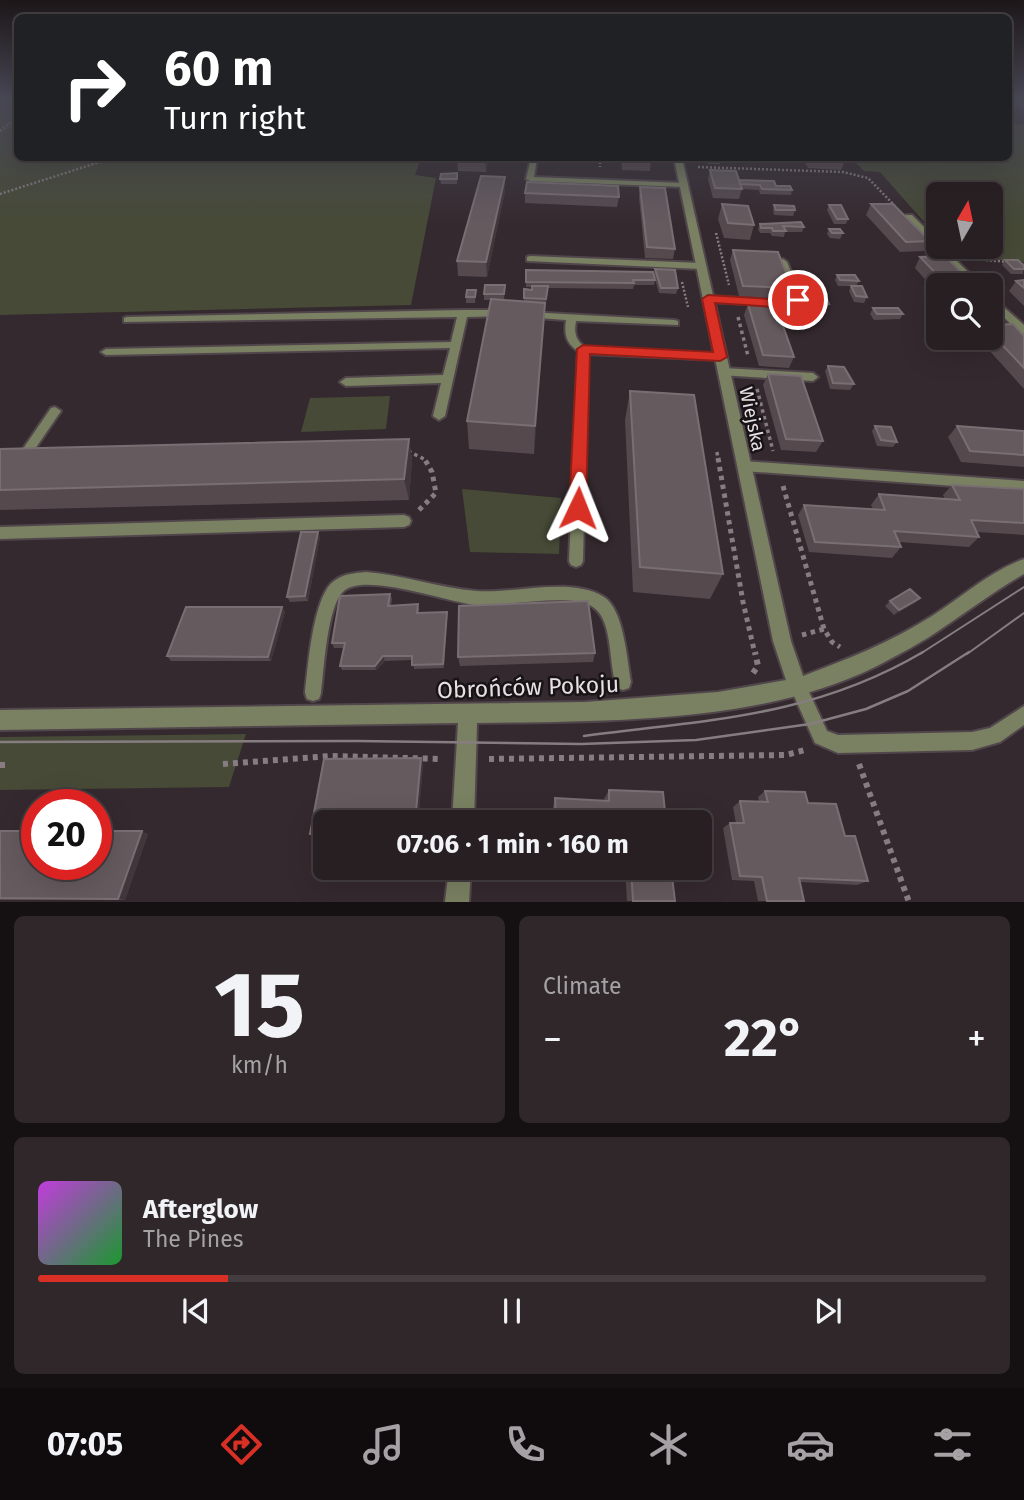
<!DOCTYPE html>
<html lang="en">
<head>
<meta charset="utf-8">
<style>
  body { margin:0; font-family:"Fira Sans",sans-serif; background:#2f272a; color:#f1f3f6; height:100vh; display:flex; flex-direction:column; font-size:26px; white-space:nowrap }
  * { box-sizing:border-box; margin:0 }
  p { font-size:23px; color:#a4a2a5 }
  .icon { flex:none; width:38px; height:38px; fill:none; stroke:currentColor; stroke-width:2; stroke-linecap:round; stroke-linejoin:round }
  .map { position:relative; height:902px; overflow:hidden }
  .panel { display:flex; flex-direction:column; gap:14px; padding:14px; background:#151113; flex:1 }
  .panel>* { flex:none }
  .banner { position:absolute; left:14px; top:14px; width:998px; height:147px; border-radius:10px; box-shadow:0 7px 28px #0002,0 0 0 2px #433d40; background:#202124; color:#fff; overflow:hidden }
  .needle { width:46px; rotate:9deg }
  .buttons { position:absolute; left:926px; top:182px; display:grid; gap:14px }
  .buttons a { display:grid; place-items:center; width:77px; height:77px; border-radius:10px; background:#271f22; box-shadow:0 7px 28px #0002,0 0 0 2px #433d40; font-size:35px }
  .speed { position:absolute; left:21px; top:789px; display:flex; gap:14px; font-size:35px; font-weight:700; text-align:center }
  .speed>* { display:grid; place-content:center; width:91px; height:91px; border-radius:50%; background:#271f22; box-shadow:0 7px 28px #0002,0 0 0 2px #433d40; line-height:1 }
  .speed .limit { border:10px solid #d22; background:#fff; color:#111 }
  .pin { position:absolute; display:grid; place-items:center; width:60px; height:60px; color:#fff; margin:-30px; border:4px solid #fff; border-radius:50%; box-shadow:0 2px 7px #0007 }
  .me { position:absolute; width:77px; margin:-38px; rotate:2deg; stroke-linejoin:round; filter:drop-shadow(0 0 5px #0008) }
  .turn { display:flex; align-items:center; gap:24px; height:147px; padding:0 35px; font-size:32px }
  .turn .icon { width:91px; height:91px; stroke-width:2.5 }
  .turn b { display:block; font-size:49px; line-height:60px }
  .big { font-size:52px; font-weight:700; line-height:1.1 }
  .panel .tile { flex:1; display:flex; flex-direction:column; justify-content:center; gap:10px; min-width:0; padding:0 24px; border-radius:10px; background:#2f272a }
  .panel .dial { align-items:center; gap:0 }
  .dial b { font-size:91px; line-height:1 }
  .song { display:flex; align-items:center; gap:21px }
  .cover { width:84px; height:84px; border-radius:10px; background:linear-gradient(135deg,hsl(290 70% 55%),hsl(130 70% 35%)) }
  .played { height:7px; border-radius:4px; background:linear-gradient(90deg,#d93025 20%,#433d40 20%) }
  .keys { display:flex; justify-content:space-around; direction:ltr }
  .heat { display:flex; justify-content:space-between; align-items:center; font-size:38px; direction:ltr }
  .panel .tiles { flex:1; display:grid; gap:14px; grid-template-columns:1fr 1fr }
  .tile:last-child { grid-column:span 2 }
  .trip { position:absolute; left:313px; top:810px; width:399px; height:70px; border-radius:10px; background:#271f22; box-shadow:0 7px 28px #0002,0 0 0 2px #433d40; font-weight:700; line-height:70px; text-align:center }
  .menu { display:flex; height:112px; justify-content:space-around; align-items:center; background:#100c0e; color:#a4a2a5 }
  .menu .icon { width:49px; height:49px }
  .menu .current { color:#d93025 }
  .menu b { font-size:32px; color:#f1f3f6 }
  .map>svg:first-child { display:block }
</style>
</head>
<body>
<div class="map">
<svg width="1024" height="902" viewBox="0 0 1024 902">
  <rect width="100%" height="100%" fill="#34292e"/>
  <path fill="#464a36" d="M 0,98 L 17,98 L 18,158 L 421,158 L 415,175 L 436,178 L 411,305 L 0,315 Z
    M 1008,123 L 1024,125 L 1024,262 L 957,257 L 948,247 L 990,247 L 990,194 L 938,194 L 938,228 L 925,223 L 880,172 L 864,171 L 851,158 L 1008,158 Z
    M 390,396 L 386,429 L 301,432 L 310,398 Z
    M 462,489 L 561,498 L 559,554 L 470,552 Z
    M 246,734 L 229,787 L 0,790 L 0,737 Z"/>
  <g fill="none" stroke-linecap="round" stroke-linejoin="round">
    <g stroke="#51464b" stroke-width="4">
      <path id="lane" d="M 531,158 L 537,158 L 534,177 L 684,183 L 688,185 L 684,187 L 530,181 L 526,179 Z
        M 906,215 L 912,215 L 938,241 L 938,247 L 943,247 L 981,285 L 972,285 L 906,219 Z
        M 530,256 L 701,263 L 705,266 L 701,269 L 527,261 L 527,257 Z
        M 783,259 L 787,262 L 803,300 L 797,306 L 708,302 L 703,299 L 708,296 L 792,301 L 793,300 L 779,262 Z
        M 990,295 L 1024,325 L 1024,334 L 1020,333 L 990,304 Z
        M 463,310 L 503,310 L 508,313 L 503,316 L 467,317 L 445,416 L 439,420 L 433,416 L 441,383 L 346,386 L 340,382 L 346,378 L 443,375 L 450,348 L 106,355 L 101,352 L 106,349 L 451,342 L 457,317 L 124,322 L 124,318 L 127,317 Z
        M 528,312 L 674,320 L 678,321 L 678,325 L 576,321 C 574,332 575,340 585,347 L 721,354 L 726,357 L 721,360 L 588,354 L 583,561 L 581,565 L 576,567 L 571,565 L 569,561 L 578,351 C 566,343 564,334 566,320 L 525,317 L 523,315 Z
        M 723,368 L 813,373 L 818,377 L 813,381 L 719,375 L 718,372 Z
        M 55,407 L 61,411 L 24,465 L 16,465 L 14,462 L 16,459 L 51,408 Z
        M 744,461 L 1024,481 L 1024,491 L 744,471 L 740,469 L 738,466 L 740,463 Z
        M 404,515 L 409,517 L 411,521 L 409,525 L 404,527 L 0,539 L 0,527 Z
        M 366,572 C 404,575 439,588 477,591 C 513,594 572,576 604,597 C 624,610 627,660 631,682 L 629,688 L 623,690 L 617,688 C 608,666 614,621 593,607 C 573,592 503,607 476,605 C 447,602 368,573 345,590 C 327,603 324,671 321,693 L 319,699 L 313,701 L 307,699 L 305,693 C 308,667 313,596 334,581 C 343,574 355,573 366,572 Z
        M 798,679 L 804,681 L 827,731 L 838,735 L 972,732 L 990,728 L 1024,706 L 1024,725 L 1000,742 L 972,750 L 838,753 L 815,743 L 790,687 L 792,681 Z"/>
    </g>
    <g stroke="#51464b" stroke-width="4">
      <path id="street" d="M 674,158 L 682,158 L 791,641 L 803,676 C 848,659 891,642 932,616 C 962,597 990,571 1024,559 L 1024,574 C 996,590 971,609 944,627 C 923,642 898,655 875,667 C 760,724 604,721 477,723 L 474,822 L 452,822 L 458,723 L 0,730 L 0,710 L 585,702 L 718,692 L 786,680 L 773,641 Z
        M 449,868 L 471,868 L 469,902 L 445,902 Z"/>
    </g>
    <path stroke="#867c81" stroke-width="2.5" stroke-dasharray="2 2" stroke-linecap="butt" d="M 0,131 L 18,117
      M 600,158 L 600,167
      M 698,167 L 843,172 L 868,178 L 895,206
      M 0,194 L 112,158
      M 716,233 L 729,285
      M 974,259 L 1008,262
      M 682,282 L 688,307"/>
    <path stroke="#867c81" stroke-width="3.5" stroke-dasharray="3.5 3.5" stroke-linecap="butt" d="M 738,317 L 748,356
      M 757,389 L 773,451
      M 408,451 L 426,460
      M 717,452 L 718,460"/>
    <path stroke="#867c81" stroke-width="5" stroke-dasharray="4.5 4.5" stroke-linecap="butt" d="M 718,458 L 743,602 L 755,654
      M 783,486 L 824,629 L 832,642 L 840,647
      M 419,510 L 436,493 L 432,472 L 424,458
      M 802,635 L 824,629"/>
    <path stroke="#867c81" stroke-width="6" stroke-dasharray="5 5" stroke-linecap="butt" d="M 753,673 L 758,666 L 755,652
      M 489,759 L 786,755 L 805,750
      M 223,764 L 331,756 L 442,759
      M 859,764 L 909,902
      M 0,765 L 7,765"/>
    <use href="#lane" fill="#7a8162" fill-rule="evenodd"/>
    <use href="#street" fill="#7a8162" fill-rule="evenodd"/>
    <path stroke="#867d81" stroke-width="2" d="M 920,654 L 1024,587
      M 967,654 L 1024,613"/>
    <path stroke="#867d81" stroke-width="2.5" d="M 584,736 C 707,720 813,717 923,652
      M 0,742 L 357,741 L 581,744 L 696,740 L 810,724 L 866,709 L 908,691 L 969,652"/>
  </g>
  <path fill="#55494e" d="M 1008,98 L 1024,98 L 1024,108 L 1008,106 Z
    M 457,158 L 489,158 L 486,172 L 458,171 Z
    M 621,158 L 651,158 L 650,171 L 622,170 Z
    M 707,158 L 721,158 L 720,164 L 708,164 Z
    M 805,158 L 846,158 L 841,170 L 808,168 L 804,160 Z
    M 710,170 L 739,180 L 776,186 L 792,190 L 791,195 L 760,194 L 759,190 L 742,189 L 739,199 L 713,198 L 708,179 Z
    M 457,173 L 457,184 L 441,184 L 440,179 Z
    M 505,177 L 505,191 L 487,277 L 458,276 L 457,261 Z
    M 640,187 L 675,249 L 673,259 L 645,258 L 639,197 Z
    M 525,193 L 619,197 L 617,207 L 525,203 Z
    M 722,204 L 754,225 L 750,240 L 724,238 L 718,219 Z
    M 871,204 L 930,241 L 924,251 L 900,252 L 866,215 Z
    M 774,205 L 795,210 L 793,216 L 774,215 L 773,210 Z
    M 829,205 L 848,219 L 846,224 L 834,224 L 827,210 Z
    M 760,224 L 804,227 L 802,232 L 785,232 L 784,237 L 772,236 L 770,233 L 760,233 L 758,229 Z
    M 829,229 L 843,233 L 840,239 L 830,238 L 827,234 Z
    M 733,250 L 792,288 L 787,299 L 739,296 L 730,260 Z
    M 920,257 L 974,285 L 938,285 L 938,294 L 915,268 Z
    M 1005,260 L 1022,264 L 1024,262 L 1023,274 L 1011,274 L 1002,265 Z
    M 655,269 L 678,288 L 676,294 L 659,293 L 654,275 Z
    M 526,270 L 655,280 L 654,285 L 634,285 L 633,289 L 548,288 L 546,304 L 545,304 L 534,454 L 469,449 L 467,421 L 491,300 L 484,300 L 484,294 L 505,285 L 504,300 L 524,301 L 524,289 L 532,290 L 532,287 L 526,287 Z
    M 837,275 L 859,281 L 856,286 L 867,297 L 864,303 L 854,302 L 849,291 L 851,286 L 838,286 L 835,280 Z
    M 1024,280 L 1024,306 L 1009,291 L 1016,281 Z
    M 476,290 L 475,303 L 466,303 L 466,297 Z
    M 808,296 L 829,304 L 827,309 L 812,308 L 811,315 L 792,314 L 790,307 L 792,301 L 806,302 Z
    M 748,304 L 794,357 L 789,368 L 759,366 L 744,315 Z
    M 873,308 L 903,314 L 900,319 L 874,320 L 870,314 Z
    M 938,310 L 938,323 L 937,323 L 930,316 L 934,311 Z
    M 990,325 L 1024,336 L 1024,389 L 978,338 L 990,338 Z
    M 828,366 L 854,384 L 850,390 L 830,389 L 825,371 Z
    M 768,374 L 823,441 L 816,452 L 781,450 L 763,385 Z
    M 630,391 L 723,574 L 710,599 L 633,592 L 625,420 Z
    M 875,426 L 897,442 L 893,447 L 877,446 L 872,431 Z
    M 957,426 L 1024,431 L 1024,467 L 961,462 L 948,437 Z
    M 409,439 L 412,460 L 409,500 L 0,510 L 0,449 Z
    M 952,485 L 1024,489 L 1024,535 L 977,532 L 979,537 L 969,547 L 899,542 L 901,547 L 892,558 L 809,552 L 798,515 L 804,505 L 873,509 L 871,505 L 879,494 L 945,499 L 943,495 Z
    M 320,537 L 308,601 L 290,602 L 287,597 Z
    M 390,594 L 392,599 L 391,606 L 419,608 L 419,613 L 447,616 L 444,668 L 414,669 L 412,660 L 385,661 L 376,670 L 342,670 L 340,666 L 344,648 L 334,648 L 332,643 Z
    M 920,598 L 915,603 L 894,615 L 885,606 L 890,601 Z
    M 282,607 L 285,612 L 271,661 L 171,661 L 167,656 Z
    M 595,653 L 593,662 L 460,666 L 458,657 Z
    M 421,758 L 423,765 L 418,822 L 326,822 L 326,839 L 317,839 L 310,834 L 324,759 Z
    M 609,790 L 666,822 L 554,822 L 553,807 L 555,798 L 605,801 L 604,799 Z
    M 765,791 L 808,803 L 845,836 L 868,881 L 857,885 L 800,882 L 804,901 L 758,901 L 754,881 L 732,880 L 723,828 L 730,823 L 736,823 L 733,807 L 740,801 L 759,801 L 758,797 Z
    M 0,831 L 148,834 L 125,900 L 0,900 Z
    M 625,868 L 671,868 L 675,901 L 627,901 Z"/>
  <path fill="#41363b" d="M 485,158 L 489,158 L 486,172 Z
    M 505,177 L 505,191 L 487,277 L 486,262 Z
    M 545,303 L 544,330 L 534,454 L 535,426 Z
    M 409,439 L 412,460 L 409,500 L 404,479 Z
    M 318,532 L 320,537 L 308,601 L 305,596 Z
    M 920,598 L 915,603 L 894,615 L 899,610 Z
    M 282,607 L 285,612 L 271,661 L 268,657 Z
    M 447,612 L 447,616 L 444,668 L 443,664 Z
    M 383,656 L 385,661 L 376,670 L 375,666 Z
    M 421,758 L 423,765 L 418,822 L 415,822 Z
    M 142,831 L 148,834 L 125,900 L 118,899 Z"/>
  <path fill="#655a5e" stroke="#796f73" stroke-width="2" d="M 623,158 L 651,158 L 652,161 L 623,160 Z
    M 709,158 L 721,158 L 722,159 L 709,159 Z
    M 710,170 L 736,171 L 742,189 L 715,188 Z
    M 457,173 L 457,179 L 440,179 L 441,174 Z
    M 481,176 L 505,177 L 486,262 L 457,261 Z
    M 739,180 L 774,181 L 776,186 L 790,186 L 792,190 L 762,189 L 760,185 L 740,184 Z
    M 527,182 L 618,186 L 619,197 L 525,193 Z
    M 640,187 L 665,188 L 675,249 L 647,247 Z
    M 722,204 L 748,206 L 754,225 L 728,223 Z
    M 871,204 L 893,204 L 930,241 L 906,242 Z
    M 774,205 L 794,206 L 795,210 L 776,210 Z
    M 829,205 L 841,205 L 848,219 L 837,219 Z
    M 801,222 L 804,227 L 783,226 L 786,231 L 773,231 L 772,228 L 761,228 L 760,224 Z
    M 829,229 L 840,229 L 843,233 L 832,233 Z
    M 733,250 L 778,252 L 792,288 L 743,286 Z
    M 945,256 L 974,285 L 947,285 L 920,257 Z
    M 1005,260 L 1018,260 L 1024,266 L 1024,269 L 1014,269 Z
    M 655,269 L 675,270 L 678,288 L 661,288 Z
    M 526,270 L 653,272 L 655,280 L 633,280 L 634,283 L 526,282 Z
    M 837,275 L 855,275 L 859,281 L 840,280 Z
    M 1024,280 L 1024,288 L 1016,281 Z
    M 485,285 L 505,285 L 504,294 L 484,294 Z
    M 532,286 L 548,286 L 546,299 L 524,298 L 524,289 L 532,290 Z
    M 851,286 L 862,286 L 867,297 L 856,296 Z
    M 467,290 L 476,290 L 475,297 L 466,297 Z
    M 808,296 L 826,297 L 829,304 L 810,303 L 813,310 L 794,309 L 792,301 L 810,303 Z
    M 491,299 L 545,303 L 535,426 L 467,421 Z
    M 748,304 L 776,306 L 794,357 L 763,355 Z
    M 873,308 L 898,308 L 903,314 L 877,314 Z
    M 1013,324 L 1024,336 L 1024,368 L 990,332 L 990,325 Z
    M 828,366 L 844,367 L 854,384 L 833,383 Z
    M 768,374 L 801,376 L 823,441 L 786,439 Z
    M 630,391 L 694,395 L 723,574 L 640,567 Z
    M 875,426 L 891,427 L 897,442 L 881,440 Z
    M 957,426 L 1024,431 L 1024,455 L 970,451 Z
    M 409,439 L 404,479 L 0,490 L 0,449 Z
    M 952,485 L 1024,489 L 1024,523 L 971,520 L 979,537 L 894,531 L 901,547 L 815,542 L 804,505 L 885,510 L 879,494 L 960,500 Z
    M 301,532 L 318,532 L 305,596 L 287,597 Z
    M 910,589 L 920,598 L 899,610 L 890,601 Z
    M 390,594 L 388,606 L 418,604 L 417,613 L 447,612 L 443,664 L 412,665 L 412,656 L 383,656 L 375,666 L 340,666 L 345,643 L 332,643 L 340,596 Z
    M 588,601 L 595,653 L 458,657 L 459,606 Z
    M 186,607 L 282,607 L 268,657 L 167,656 Z
    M 421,758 L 415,822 L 326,822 L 326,834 L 310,834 L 324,759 Z
    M 609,790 L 663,792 L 666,822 L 556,822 L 555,798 L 609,801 Z
    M 765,791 L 805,792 L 808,803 L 836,804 L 845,836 L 855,836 L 868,881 L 799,878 L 804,901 L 767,901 L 762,877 L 740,876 L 730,823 L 744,823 L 740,801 L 768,802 Z
    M 0,831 L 37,831 L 37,864 L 96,864 L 96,831 L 142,831 L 118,899 L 0,898 Z
    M 631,868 L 671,868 L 675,901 L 633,901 Z"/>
  <linearGradient id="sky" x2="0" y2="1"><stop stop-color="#1d1719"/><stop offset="0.44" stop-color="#4a4957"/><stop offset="1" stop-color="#4a4957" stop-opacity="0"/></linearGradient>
  <rect width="1024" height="224" fill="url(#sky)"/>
  <path fill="#d93025" stroke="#8d1f18" stroke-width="2" d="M 708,295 L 787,300 L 798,297 L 804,300 L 788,308 L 715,303 L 727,357 L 720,361 L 590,354 L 586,508 L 584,513 L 572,513 L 569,508 L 577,349 L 583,345 L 713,352 L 702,299 Z"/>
  <g text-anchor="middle" stroke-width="5" stroke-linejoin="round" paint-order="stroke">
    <g font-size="19" fill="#e8e0e4" stroke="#181416">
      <text transform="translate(753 419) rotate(78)" y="7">Wiejska</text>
    </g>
    <g font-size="23" fill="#e8e0e4" stroke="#181416">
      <text transform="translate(528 687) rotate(-2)" y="8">Obrońców Pokoju</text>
    </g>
  </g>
</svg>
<div class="buttons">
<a><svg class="needle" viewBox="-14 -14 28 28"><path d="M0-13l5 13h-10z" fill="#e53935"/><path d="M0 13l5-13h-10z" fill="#a4a2a5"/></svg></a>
<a><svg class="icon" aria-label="search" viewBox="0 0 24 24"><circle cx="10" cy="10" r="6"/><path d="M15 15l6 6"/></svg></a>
</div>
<div class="speed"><div class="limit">20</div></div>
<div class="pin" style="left:798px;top:300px;background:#d93025"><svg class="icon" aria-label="arrive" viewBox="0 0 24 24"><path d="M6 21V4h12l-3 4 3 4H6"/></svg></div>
<svg class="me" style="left:578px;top:508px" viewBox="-20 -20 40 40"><path d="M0-17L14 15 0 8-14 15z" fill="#d93025" stroke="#fff" stroke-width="4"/></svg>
<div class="trip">07:06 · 1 min · 160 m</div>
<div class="banner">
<div class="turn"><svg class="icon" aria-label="right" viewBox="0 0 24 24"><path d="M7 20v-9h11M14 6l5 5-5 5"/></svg><div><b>60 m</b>Turn right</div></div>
</div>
</div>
<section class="panel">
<div class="tiles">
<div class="tile dial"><b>15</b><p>km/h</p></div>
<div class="tile"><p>Climate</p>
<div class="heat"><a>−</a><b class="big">22°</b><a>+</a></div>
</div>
<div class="tile">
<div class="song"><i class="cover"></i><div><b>Afterglow</b><p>The Pines</p></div></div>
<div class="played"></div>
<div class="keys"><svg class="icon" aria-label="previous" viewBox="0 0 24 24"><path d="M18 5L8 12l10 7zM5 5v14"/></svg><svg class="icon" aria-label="pause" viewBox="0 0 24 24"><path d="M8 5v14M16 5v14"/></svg><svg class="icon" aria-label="next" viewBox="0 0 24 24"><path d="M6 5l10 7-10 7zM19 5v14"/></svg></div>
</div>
</div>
</section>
<nav class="menu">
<b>07:05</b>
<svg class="icon current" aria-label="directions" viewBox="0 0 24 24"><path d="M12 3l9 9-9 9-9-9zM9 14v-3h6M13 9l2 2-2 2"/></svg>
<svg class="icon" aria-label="music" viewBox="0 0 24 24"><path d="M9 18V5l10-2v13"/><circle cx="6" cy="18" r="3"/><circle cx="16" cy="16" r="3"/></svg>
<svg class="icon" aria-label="phone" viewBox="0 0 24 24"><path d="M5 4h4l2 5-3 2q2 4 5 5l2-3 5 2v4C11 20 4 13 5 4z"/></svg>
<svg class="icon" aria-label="climate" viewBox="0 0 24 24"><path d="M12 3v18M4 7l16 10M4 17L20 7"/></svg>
<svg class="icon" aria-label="car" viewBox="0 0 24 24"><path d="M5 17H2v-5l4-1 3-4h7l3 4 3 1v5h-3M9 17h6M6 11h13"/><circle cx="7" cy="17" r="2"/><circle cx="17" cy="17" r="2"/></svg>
<svg class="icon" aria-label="filters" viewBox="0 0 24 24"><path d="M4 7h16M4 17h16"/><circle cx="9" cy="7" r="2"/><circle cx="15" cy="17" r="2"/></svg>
</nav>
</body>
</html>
